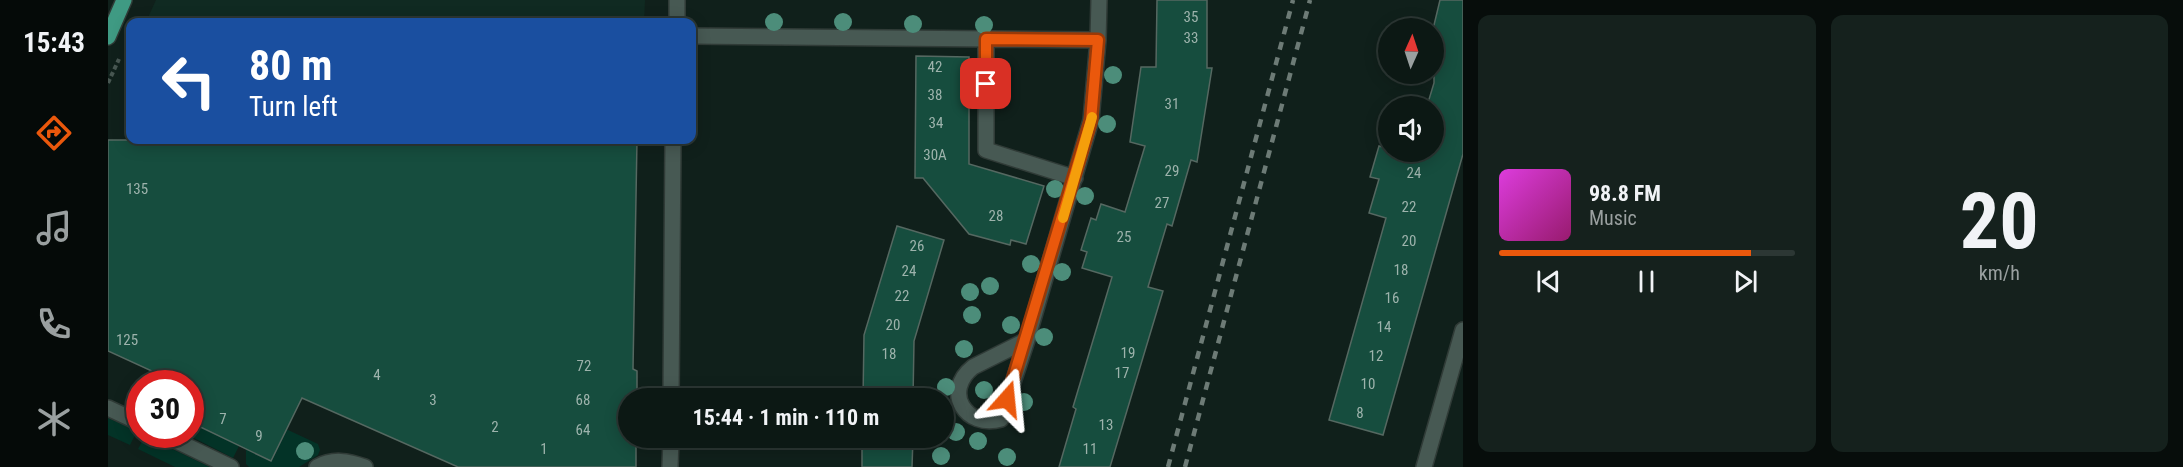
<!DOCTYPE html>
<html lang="en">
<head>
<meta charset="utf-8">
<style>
  body { margin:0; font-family:"Roboto Condensed",sans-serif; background:#15211d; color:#f1f3f6; height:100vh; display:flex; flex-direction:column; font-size:22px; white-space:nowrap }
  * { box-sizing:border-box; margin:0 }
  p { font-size:20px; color:#9aa0a0 }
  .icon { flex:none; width:33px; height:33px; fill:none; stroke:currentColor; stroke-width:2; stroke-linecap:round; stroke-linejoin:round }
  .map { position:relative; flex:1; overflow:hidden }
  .sheet { display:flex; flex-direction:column; gap:15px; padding:15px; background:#070d0b; width:720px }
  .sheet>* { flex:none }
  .banner { position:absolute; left:18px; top:18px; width:570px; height:126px; border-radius:12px; box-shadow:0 3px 15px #0003,0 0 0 2px #2c3734; background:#1a4fa0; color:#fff; overflow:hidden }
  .needle { width:39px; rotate:3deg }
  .controls { position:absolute; left:1270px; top:18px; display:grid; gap:12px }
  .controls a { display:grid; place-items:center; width:66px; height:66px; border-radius:50%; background:#0c1814; box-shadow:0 3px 15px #0003,0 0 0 2px #2c3734; font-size:30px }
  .speed { position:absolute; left:18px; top:370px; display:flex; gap:12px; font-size:30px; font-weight:700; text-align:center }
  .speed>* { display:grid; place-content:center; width:78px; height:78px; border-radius:50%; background:#0c1814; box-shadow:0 3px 15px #0003,0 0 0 2px #2c3734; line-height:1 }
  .speed .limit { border:9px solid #d22; background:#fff; color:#111 }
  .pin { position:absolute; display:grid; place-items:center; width:51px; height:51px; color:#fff; margin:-26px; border-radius:12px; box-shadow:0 3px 9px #0006 }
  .me { position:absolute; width:66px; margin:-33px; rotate:18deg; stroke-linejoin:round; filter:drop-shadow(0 0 4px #0008) }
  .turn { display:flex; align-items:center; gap:21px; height:126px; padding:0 24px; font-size:27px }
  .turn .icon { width:78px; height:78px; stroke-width:2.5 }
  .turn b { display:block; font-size:42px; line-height:51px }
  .sheet .card { flex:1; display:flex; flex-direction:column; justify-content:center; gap:9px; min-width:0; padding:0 21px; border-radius:12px; background:#15211d }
  .sheet .dial { align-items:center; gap:0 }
  .dial b { font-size:78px; line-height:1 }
  .song { display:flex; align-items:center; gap:18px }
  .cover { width:72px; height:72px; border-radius:9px; background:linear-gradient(135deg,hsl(300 70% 55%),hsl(320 70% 35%)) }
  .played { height:6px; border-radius:3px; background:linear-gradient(90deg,#ea580c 85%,#2c3734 85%) }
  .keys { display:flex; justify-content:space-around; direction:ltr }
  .sheet .tiles { flex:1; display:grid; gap:15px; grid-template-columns:repeat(2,1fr) }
  .trip { position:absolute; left:510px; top:388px; width:336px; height:60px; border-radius:30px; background:#0c1814; box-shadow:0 3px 15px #0003,0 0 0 2px #2c3734; font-weight:700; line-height:60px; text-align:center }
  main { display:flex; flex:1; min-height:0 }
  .tabs { display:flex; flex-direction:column; width:108px; justify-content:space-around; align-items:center; background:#050a08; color:#9aa0a0 }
  .tabs .icon { width:42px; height:42px }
  .tabs .on { color:#ea580c }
  .tabs b { font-size:27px; color:#f1f3f6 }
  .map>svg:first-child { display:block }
</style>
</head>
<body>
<main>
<nav class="tabs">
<b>15:43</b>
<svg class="icon on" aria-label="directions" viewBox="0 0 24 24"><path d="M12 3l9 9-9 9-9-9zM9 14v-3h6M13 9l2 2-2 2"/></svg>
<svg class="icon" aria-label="music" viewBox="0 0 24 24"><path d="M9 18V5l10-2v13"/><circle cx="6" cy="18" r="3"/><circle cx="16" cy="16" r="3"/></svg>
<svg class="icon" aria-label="phone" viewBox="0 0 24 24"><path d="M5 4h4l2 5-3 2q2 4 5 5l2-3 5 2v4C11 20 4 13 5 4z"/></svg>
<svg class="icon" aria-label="climate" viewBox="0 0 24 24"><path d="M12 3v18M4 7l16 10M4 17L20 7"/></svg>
</nav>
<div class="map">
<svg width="1355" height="467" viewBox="0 0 1355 467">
  <rect width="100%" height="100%" fill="#10201b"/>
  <path fill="#102a22" d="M 48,0 L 537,0 L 536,22 L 38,22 Z"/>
  <path fill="#033327" d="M 0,418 L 29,431 L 22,445 L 0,435 Z
    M 92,426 L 131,446 L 125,458 L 86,438 Z
    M 178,429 L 210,444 L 212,450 L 210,455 L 191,467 L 141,467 L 138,464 L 138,449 L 163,461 Z
    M 37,436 L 102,467 L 67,467 L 30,449 Z"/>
  <path fill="#164d3e" stroke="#556861" stroke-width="1.5" d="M 1049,0 L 1099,0 L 1099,68 L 1104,68 L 1089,162 L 1083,160 L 1064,226 L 1059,224 L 1040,287 L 1055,291 L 1002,467 L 951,467 L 968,409 L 965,407 L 1004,277 L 974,268 L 979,252 L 973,250 L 983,218 L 988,220 L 993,204 L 1017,212 L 1037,146 L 1022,142 L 1033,67 L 1048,67 Z
    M 1332,0 L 1355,0 L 1355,154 L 1275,435 L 1221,420 L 1278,218 L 1261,213 L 1271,179 L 1262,177 L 1271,146 L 1281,149 L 1281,152 L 1289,152 L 1305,156 L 1306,152 L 1326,152 L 1326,106 L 1319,106 L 1326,83 L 1326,25 Z
    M 808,56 L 861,57 L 861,164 L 936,186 L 918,244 L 903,240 L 902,245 L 861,234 L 815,178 L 807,178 Z
    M 0,140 L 529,140 L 525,369 L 529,371 L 529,399 L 520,399 L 520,438 L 528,438 L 528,467 L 350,467 L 194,398 L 163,461 L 82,422 L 82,384 L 72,384 L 0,351 Z
    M 789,226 L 836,240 L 806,341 L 805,399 L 755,399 L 756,335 Z
    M 754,438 L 805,438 L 804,467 L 754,467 Z"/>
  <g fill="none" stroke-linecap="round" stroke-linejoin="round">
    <g stroke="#303b37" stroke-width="18">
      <path id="minor" d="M 569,0 L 569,22
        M 584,36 L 990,40
        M 878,39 L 878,150 L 967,178
        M 919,340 L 865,367 C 834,392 858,429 893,419 L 919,340 L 983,120 L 990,40 L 991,0
        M 563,399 L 565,140
        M 0,408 L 32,423
        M 56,435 L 123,467
        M 209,467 C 225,458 240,461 257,467
        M 562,467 L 563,438
        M 1316,467 L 1355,330"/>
    </g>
    <g stroke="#303b37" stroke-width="18">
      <path id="major" d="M 0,37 L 16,0"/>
    </g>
    <path stroke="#485752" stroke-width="4" stroke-dasharray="4.5 3" stroke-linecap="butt" d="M 0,83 L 11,59"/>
    <use href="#minor" stroke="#475953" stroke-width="15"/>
    <use href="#major" stroke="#3f9a83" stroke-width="15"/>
    <path stroke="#6d7b76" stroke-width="4.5" stroke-dasharray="8 8" stroke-linecap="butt" d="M 1060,467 L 1185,0
      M 1077,467 L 1202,0"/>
  </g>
  <g fill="#4c8d7a">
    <circle cx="666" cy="22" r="9"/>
    <circle cx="735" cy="22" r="9"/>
    <circle cx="805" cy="24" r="9"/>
    <circle cx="876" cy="25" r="9"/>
    <circle cx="1005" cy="75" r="9"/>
    <circle cx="999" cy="124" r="9"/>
    <circle cx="947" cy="189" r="9"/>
    <circle cx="977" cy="196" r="9"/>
    <circle cx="923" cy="264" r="9"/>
    <circle cx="954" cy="272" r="9"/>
    <circle cx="882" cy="286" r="9"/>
    <circle cx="862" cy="292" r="9"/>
    <circle cx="864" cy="315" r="9"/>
    <circle cx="903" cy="325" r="9"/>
    <circle cx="936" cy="337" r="9"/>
    <circle cx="856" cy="349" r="9"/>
    <circle cx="838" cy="387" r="9"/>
    <circle cx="876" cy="390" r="9"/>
    <circle cx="916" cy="402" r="9"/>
    <circle cx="848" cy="432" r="9"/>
    <circle cx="870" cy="441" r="9"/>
    <circle cx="197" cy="451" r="9"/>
    <circle cx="833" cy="456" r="9"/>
    <circle cx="899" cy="457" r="9"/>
  </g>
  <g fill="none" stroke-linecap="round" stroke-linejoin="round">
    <g stroke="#983908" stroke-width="15">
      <path id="route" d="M 878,84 L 878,39 L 990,40 L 983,120 L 899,399"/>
    </g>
    <use href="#route" stroke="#ea580c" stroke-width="10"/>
    <path stroke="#f59e0b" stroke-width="10" d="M 955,218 L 984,117"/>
  </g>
  <g text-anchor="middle" stroke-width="6" stroke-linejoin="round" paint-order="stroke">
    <g font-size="15" fill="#9db3ac">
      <text x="1083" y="22">35</text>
      <text x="1083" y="43">33</text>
      <text x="827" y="72">42</text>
      <text x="827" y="100">38</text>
      <text x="1064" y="109">31</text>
      <text x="828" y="128">34</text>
      <text x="827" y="160">30A</text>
      <text x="1064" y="176">29</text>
      <text x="1306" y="178">24</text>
      <text x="29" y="194">135</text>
      <text x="1054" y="208">27</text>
      <text x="1301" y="212">22</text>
      <text x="888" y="221">28</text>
      <text x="1016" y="242">25</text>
      <text x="1301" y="246">20</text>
      <text x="809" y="251">26</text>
      <text x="1293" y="275">18</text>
      <text x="801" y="276">24</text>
      <text x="794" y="301">22</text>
      <text x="1284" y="303">16</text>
      <text x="785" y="330">20</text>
      <text x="1276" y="332">14</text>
      <text x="19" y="345">125</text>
      <text x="1020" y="358">19</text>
      <text x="781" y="359">18</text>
      <text x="1268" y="361">12</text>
      <text x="476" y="371">72</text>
      <text x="1014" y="378">17</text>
      <text x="269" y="380">4</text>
      <text x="1260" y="389">10</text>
      <text x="325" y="405">3</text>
      <text x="475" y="405">68</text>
      <text x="1252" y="418">8</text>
      <text x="115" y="424">7</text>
      <text x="998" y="430">13</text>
      <text x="387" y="432">2</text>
      <text x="475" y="435">64</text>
      <text x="151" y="441">9</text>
      <text x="436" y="454">1</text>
      <text x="982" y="454">11</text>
    </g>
  </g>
</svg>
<div class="controls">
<a><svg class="needle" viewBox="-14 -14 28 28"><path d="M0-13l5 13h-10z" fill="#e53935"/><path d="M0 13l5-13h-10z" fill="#9aa0a0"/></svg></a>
<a><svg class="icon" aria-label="sound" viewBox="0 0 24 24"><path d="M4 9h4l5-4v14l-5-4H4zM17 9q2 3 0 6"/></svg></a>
</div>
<div class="speed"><div class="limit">30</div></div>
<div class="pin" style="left:878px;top:84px;background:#d93025"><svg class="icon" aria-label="arrive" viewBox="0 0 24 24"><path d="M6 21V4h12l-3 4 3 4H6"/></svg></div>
<svg class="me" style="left:899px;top:399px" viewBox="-20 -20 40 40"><path d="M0-17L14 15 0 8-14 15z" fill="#ea580c" stroke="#fff" stroke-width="4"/></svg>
<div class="trip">15:44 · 1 min · 110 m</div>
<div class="banner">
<div class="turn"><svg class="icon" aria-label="left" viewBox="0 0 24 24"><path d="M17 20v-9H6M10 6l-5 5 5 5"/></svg><div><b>80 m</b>Turn left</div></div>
</div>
</div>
<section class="sheet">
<div class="tiles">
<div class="card">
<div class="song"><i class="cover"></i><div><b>98.8 FM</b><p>Music</p></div></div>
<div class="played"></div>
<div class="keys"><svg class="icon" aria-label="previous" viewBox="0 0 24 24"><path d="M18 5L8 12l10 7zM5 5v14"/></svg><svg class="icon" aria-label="pause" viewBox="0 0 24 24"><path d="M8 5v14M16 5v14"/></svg><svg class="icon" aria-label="next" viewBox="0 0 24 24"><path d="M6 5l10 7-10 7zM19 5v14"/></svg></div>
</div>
<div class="card dial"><b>20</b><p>km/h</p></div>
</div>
</section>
</main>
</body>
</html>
